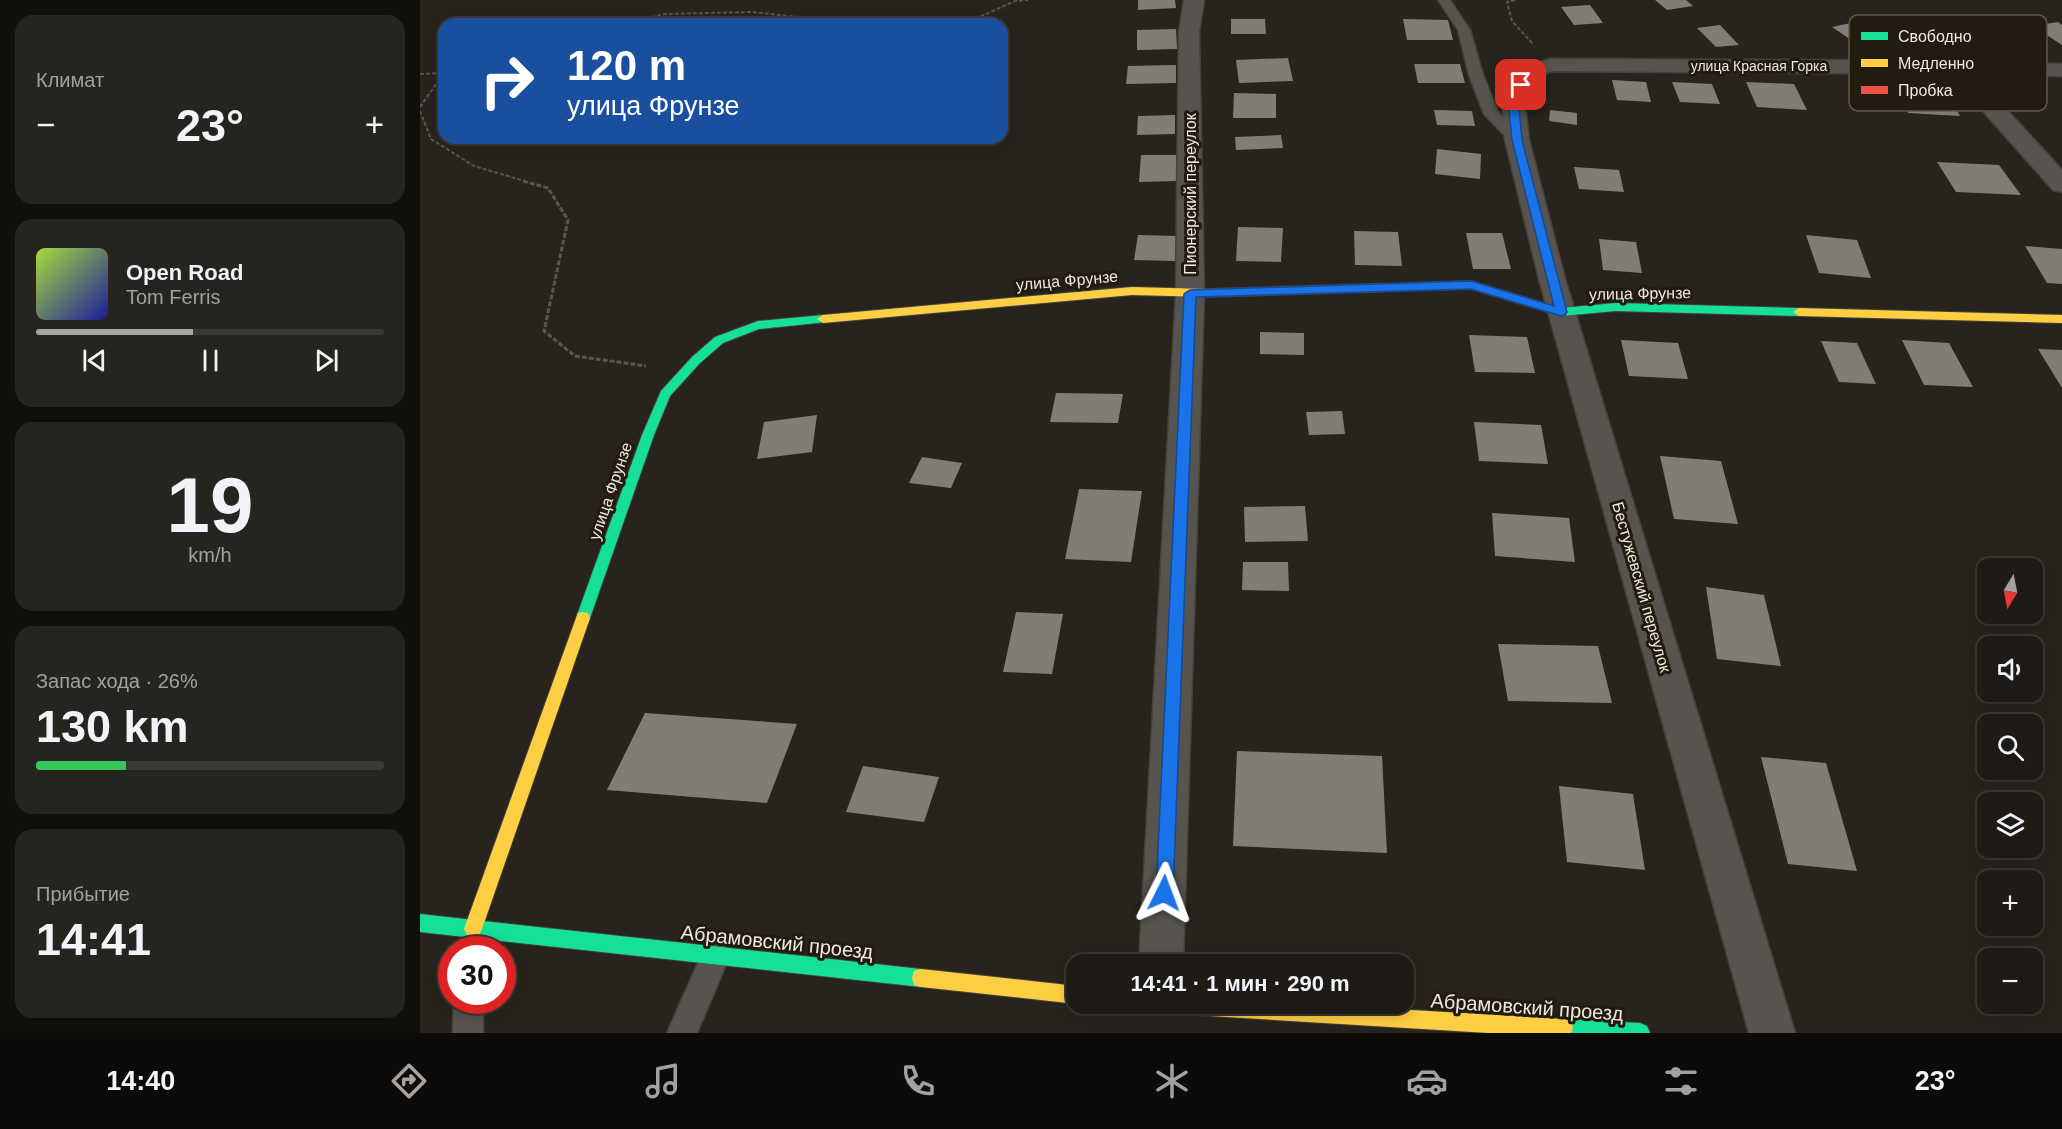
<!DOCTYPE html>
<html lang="ru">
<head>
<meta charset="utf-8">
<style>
  body { margin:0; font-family:Helvetica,sans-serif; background:#26241f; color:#f1f3f6; height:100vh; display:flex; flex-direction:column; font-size:22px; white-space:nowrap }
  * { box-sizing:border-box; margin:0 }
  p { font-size:20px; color:#a1a1a1 }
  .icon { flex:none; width:33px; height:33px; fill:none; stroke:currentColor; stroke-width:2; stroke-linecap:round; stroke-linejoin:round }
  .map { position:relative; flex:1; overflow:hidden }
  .side { display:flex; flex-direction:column; gap:15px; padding:15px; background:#100f0c; width:420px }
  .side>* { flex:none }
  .top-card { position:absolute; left:18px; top:18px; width:570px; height:126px; border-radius:18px; box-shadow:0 3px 15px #0003,0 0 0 2px #3c3935; background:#1a4fa0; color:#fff; overflow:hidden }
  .needle { width:39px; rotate:190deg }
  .fabs { position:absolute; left:1557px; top:558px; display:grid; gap:12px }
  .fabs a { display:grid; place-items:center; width:66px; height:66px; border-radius:12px; background:#1e1b16; box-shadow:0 3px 15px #0003,0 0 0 2px #3c3935; font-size:30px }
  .speed { position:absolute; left:18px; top:936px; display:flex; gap:12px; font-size:30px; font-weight:700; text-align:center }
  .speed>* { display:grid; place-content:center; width:78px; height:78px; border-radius:50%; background:#1e1b16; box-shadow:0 3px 15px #0003,0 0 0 2px #3c3935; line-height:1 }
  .speed .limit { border:9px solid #d22; background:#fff; color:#111 }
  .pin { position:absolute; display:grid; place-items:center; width:51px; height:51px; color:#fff; margin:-26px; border-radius:12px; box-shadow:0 3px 9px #0006 }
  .me { position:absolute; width:66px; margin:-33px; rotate:3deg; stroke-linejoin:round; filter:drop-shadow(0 0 4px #0008) }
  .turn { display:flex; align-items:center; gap:21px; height:126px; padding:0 30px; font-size:27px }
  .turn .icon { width:78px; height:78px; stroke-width:2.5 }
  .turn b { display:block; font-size:42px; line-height:51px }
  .big { font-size:45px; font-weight:700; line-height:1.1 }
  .side .widget { flex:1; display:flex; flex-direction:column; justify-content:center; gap:9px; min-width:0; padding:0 21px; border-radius:18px; background:#26241f }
  .side .dial { align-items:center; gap:0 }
  .dial b { font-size:78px; line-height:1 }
  .song { display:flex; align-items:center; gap:18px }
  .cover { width:72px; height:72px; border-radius:9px; background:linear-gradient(135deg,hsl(80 70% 55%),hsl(240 70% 35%)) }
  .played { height:6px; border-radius:3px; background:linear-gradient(90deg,#a8a39c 45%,#3c3935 45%) }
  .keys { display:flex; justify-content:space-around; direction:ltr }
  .heat { display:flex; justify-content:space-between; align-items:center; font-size:33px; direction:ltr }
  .charge { height:9px; border-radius:4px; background:linear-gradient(90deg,#34c759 26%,#3c3935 0) }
  .trip { position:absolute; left:646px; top:954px; width:348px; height:60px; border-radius:18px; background:#1e1b16; box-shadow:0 3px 15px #0003,0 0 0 2px #3c3935; font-weight:700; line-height:60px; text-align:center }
  .menu { display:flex; height:96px; justify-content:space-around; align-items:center; background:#0c0b09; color:#a1a1a1 }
  .menu .icon { width:42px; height:42px }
  .menu .active { color:#a8a39c }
  .menu b { font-size:27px; color:#f1f3f6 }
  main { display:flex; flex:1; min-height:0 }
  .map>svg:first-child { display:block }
</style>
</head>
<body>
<main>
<section class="side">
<div class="widget"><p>Климат</p>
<div class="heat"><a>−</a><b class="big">23°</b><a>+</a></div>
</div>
<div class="widget">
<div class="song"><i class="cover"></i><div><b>Open Road</b><p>Tom Ferris</p></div></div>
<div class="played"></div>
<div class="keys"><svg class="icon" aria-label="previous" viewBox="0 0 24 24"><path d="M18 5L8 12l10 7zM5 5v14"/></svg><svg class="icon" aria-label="pause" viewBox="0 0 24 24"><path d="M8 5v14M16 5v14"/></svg><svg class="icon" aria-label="next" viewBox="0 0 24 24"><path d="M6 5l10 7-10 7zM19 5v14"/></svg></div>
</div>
<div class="widget dial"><b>19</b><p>km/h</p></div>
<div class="widget"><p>Запас хода · 26%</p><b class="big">130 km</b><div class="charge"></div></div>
<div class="widget"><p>Прибытие</p><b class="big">14:41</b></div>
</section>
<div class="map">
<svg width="1642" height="1033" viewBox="0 0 1642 1033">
  <rect width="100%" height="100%" fill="#28241d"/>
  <path fill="#807d77" d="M 718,0 L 755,0 L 756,8 L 718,10 Z
    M 1235,0 L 1266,0 L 1273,6 L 1247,10 Z
    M 1170,5 L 1183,23 L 1154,25 L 1141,7 Z
    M 811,19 L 845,19 L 846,34 L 811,34 Z
    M 983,19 L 1028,20 L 1033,40 L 987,40 Z
    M 1638,22 L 1642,25 L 1642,45 L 1613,26 Z
    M 1431,23 L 1453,37 L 1434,42 L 1412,27 Z
    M 1300,25 L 1319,45 L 1296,47 L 1277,28 Z
    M 756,29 L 757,49 L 717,50 L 717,30 Z
    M 868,58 L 873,81 L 819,83 L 816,60 Z
    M 994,64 L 1040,64 L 1045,83 L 998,83 Z
    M 756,65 L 756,83 L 706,84 L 708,66 Z
    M 1192,80 L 1226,82 L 1231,102 L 1197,100 Z
    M 1252,82 L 1292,84 L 1300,104 L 1260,102 Z
    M 1326,82 L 1374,84 L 1387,110 L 1337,107 Z
    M 1473,85 L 1523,88 L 1540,116 L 1488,113 Z
    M 814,93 L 856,94 L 856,118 L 813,118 Z
    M 1014,110 L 1052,111 L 1055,126 L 1017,125 Z
    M 1130,110 L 1157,113 L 1157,125 L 1129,121 Z
    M 755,115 L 755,134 L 717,135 L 718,116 Z
    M 861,135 L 863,148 L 816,150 L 815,137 Z
    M 1017,149 L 1061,154 L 1060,179 L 1015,174 Z
    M 721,155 L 759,155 L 758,181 L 719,182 Z
    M 1517,162 L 1579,165 L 1601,195 L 1536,192 Z
    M 1154,167 L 1199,170 L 1204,192 L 1159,189 Z
    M 818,227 L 863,228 L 861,262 L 816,261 Z
    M 934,231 L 978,232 L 982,266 L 935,265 Z
    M 1046,233 L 1082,233 L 1091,269 L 1053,269 Z
    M 718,235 L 758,236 L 755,261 L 714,260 Z
    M 1386,235 L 1437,240 L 1451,278 L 1399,273 Z
    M 1179,239 L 1216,242 L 1222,273 L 1183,270 Z
    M 1605,246 L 1642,249 L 1642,284 L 1627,283 Z
    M 840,332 L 884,333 L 884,355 L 840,354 Z
    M 1049,335 L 1107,337 L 1115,373 L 1055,372 Z
    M 1201,340 L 1258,343 L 1268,379 L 1209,376 Z
    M 1482,340 L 1529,343 L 1553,387 L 1504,385 Z
    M 1401,341 L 1437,343 L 1456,384 L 1419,382 Z
    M 1618,349 L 1642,350 L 1642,388 Z
    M 636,393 L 703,394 L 698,423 L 630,422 Z
    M 922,411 L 925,434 L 889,435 L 886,412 Z
    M 397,415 L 392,452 L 337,459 L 344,422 Z
    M 1054,422 L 1121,425 L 1128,464 L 1059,461 Z
    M 1240,456 L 1301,461 L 1318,524 L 1254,519 Z
    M 502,457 L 542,463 L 531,488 L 489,483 Z
    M 659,489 L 722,491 L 711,562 L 645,559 Z
    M 885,506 L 888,541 L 825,542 L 824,507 Z
    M 1072,513 L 1149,518 L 1155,562 L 1075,556 Z
    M 823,562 L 868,562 L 869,591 L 822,590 Z
    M 1286,587 L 1344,595 L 1361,666 L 1297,659 Z
    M 596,612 L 643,614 L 632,674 L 583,672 Z
    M 1078,644 L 1178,646 L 1192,703 L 1088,701 Z
    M 225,713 L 377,724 L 347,803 L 187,790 Z
    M 817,751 L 962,756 L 967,853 L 813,846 Z
    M 1341,757 L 1406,763 L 1437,871 L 1368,864 Z
    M 443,766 L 519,777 L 504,822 L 426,812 Z
    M 1139,786 L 1213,794 L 1225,870 L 1147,862 Z"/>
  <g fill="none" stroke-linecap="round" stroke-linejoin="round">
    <g stroke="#44413b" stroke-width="3">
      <path id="lane" d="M 1018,0 L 1030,0 L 1050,30 L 1063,75 L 1078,112 L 1102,137 L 1104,140 L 1102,143 L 1092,143 L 1064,114 L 1049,75 L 1038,30 Z
        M 296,941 L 306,945 L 310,955 L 277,1033 L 247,1033 L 286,945 Z
        M 34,1000 L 63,1000 L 63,1033 L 33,1033 Z"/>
    </g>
    <g stroke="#44413b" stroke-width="3">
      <path id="street" d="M 764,0 L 784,0 L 779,32 L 784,294 L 763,964 L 719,964 L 756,294 L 759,32 Z
        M 1131,59 L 1535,61 L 1642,64 L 1642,76 L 1554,74 L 1642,170 L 1642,192 L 1633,190 L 1530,74 L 1133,71 L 1117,76 L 1104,98 L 1109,140 L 1145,279 L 1375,1033 L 1329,1033 L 1119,279 L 1085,140 L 1082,98 L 1101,67 Z"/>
    </g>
    <g stroke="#44413b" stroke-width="2">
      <path id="fast" d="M 1091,293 L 1141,308 L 1196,303 L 1379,308 L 1385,312 L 1379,316 L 1196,311 L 1141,316 L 1087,300 L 1087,294 Z
        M 403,315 L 407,316 L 407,322 L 339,329 L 303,343 L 280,363 L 250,396 L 234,435 L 170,618 L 168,623 L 163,624 L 158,623 L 156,618 L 222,435 L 241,391 L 272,357 L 295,337 L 338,321 Z
        M 0,914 L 501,969 L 508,971 L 510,978 L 508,985 L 501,987 L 0,932 Z
        M 1144,1019 L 1220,1023 L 1227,1026 L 1230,1033 L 1137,1033 L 1135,1028 L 1137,1021 Z"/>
    </g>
    <g stroke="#44413b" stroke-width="2">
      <path id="slow" d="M 712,287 L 788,289 L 794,293 L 788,297 L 712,295 L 403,323 L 397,319 L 403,315 Z
        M 1379,308 L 1642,315 L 1642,323 L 1379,316 L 1373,312 Z
        M 163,612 L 168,613 L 170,618 L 62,929 L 59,935 L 53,938 L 47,935 L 44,929 L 156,618 L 158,613 Z
        M 501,969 L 657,986 L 657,1004 L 659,1004 L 657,1004 L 501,987 L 494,985 L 492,978 L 494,971 Z
        M 732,1004 L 890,1004 L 1144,1019 L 1151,1021 L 1153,1028 L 1151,1033 L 1069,1033 L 741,1013 L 734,1011 Z"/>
    </g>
    <g stroke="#44413b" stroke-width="2">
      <path id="jam" d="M 1051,281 L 1095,294 L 1097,297 L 1091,301 L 1051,289 L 788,297 L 782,293 L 788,289 Z"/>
    </g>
    <path stroke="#595652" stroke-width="2" stroke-dasharray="4 2" stroke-linecap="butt" d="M 1095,0 L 1087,2 L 1092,21 L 1113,44
      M 202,24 L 245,14 L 332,12 L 407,20 L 416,24
      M 544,24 L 595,1 L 608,0
      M 0,74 L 23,73
      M 0,107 L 24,73
      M 0,111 L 11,139 L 54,166 L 108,182"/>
    <path stroke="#595652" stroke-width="3" stroke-dasharray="5 2" stroke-linecap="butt" d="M 103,181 L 128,188 L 148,220 L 124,331 L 155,356 L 226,366"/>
    <use href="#lane" fill="#57544f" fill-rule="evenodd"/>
    <use href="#street" fill="#57544f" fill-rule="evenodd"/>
    <use href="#fast" fill="#16e098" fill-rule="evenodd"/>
    <use href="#slow" fill="#ffcf43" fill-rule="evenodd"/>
    <use href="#jam" fill="#f24e42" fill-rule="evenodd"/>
  </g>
  <path fill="#1a73e8" stroke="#114b97" stroke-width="1.5" d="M 1101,82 L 1105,85 L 1098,98 L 1102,140 L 1147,312 L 1145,315 L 1141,316 L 1051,289 L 776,297 L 753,893 L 751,899 L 744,902 L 738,899 L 736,893 L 764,294 L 770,290 L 1051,281 L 1134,306 L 1092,140 L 1088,98 L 1098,83 Z"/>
  <g text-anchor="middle" stroke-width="6" stroke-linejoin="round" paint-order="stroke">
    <g font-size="14" fill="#ede8e0" stroke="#221b10">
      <text x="1339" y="71">улица Красная Горка</text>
    </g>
    <g font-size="16" fill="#ede8e0" stroke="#221b10">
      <text transform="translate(770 194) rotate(-90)" y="6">Пионерский переулок</text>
      <text transform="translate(647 280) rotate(-5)" y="6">улица Фрунзе</text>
      <text transform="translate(1220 293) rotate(-1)" y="6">улица Фрунзе</text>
      <text transform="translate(190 491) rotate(-71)" y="6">улица Фрунзе</text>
      <text transform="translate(1222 587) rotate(74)" y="6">Бестужевский переулок</text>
    </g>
    <g font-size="20" fill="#ede8e0" stroke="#221b10">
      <text transform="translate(357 942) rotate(6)" y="7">Абрамовский проезд</text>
      <text transform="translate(1107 1007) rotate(4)" y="7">Абрамовский проезд</text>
    </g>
  </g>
  <rect x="1429" y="15" width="198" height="96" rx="9" fill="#221b10" stroke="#5f584e" stroke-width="1.5"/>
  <rect x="1441" y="32" width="27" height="8" fill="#16e098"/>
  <rect x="1441" y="59" width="27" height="8" fill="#ffcf43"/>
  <rect x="1441" y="86" width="27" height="8" fill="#f24e42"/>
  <g font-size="16" fill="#ede8e0">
    <text x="1478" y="42">Свободно</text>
    <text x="1478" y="69">Медленно</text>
    <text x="1478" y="96">Пробка</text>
  </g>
</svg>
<div class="fabs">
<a><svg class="needle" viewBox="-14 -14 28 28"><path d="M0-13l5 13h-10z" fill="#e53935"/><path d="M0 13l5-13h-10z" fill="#a1a1a1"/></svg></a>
<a><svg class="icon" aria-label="sound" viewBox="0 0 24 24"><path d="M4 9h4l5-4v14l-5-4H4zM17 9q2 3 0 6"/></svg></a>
<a><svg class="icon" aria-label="search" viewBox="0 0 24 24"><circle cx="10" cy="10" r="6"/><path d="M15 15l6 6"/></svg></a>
<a><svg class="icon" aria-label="layers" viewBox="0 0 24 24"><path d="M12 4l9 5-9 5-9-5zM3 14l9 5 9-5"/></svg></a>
<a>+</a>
<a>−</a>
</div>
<div class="speed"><div class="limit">30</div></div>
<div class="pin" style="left:1101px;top:85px;background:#d93025"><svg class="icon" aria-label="arrive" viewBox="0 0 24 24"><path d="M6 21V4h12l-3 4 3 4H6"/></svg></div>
<svg class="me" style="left:744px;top:893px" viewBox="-20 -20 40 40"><path d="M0-17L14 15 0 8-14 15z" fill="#1a73e8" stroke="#fff" stroke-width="4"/></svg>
<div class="trip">14:41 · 1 мин · 290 m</div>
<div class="top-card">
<div class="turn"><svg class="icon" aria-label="right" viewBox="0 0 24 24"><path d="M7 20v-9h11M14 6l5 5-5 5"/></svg><div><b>120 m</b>улица Фрунзе</div></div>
</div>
</div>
</main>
<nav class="menu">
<b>14:40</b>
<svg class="icon active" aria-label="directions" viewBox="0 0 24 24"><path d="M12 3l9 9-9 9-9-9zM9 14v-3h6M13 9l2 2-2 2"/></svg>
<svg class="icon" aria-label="music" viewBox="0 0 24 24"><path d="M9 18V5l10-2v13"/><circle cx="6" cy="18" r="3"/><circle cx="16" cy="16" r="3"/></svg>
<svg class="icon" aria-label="phone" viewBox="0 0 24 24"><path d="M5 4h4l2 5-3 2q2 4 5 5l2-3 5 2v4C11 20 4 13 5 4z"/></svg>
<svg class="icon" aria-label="climate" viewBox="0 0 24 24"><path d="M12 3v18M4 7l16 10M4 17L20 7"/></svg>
<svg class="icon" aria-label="car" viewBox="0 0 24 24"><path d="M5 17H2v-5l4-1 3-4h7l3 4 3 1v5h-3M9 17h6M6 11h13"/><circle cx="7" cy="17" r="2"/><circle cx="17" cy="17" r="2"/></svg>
<svg class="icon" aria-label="filters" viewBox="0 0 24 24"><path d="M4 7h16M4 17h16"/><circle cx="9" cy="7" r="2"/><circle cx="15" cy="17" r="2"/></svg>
<b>23°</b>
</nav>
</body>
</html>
